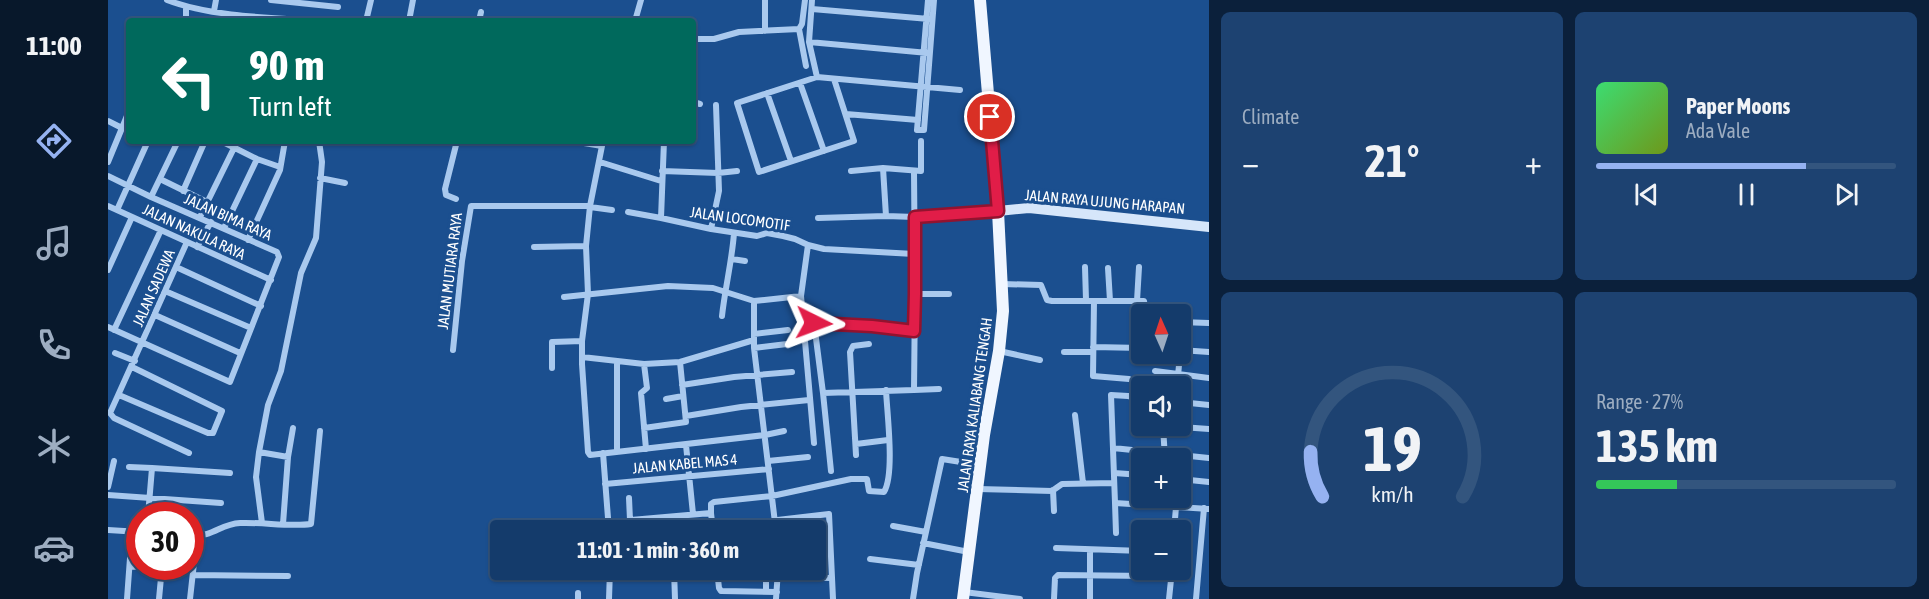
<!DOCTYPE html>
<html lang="en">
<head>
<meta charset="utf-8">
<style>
  body { margin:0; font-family:"Asap Condensed",sans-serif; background:#1d4271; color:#f1f3f6; height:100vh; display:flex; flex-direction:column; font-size:22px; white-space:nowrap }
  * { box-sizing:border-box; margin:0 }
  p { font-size:20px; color:#9dadc1 }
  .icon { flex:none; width:33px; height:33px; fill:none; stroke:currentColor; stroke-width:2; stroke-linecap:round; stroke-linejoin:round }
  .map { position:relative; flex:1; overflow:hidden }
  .sheet { display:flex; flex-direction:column; gap:12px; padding:12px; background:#0b203b; width:720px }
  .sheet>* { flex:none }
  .hud { position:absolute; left:18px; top:18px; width:570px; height:126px; border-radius:6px; box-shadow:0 2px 4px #0004,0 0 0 2px #33557e; background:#00695c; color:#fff; overflow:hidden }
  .needle { width:39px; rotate:357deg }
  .tools { position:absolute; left:1023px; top:304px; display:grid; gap:12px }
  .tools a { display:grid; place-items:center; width:60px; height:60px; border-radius:6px; background:#143b6b; box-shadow:0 2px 4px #0004,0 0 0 2px #33557e; font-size:30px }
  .speed { position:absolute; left:18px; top:502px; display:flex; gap:12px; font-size:30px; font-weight:700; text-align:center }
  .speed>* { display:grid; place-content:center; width:78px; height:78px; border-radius:50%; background:#143b6b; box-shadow:0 2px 4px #0004,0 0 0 2px #33557e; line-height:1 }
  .speed .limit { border:9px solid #d22; background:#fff; color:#111 }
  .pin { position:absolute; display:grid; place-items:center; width:51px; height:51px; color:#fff; margin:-26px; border:3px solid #fff; border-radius:50%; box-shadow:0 2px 6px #0007 }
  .me { position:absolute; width:66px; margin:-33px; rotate:93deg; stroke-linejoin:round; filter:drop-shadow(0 0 4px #0008) }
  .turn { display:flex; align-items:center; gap:21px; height:126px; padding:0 24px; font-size:27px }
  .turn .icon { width:78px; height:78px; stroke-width:2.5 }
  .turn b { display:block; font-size:42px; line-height:51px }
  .big { font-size:45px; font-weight:700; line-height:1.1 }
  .sheet .card { flex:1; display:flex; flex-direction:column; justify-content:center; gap:9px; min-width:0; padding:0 21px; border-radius:9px; background:#1d4271 }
  .sheet .dial { align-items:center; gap:0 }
  .dial svg { height:156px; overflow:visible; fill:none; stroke:#33557e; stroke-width:7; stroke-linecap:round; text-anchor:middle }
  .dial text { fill:#f1f3f6; stroke:none }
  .song { display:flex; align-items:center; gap:18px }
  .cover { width:72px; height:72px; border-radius:9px; background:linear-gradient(135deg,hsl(140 70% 55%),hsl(80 70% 35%)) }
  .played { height:6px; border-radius:3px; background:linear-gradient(90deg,#95b2f1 70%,#33557e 70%) }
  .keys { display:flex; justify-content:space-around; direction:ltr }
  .heat { display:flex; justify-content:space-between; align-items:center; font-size:33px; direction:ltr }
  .charge { height:9px; border-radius:4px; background:linear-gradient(90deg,#34c759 27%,#33557e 0) }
  .sheet .tiles { flex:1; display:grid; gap:12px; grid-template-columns:repeat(2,1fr) }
  .trip { position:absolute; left:382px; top:520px; width:336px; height:60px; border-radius:6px; background:#143b6b; box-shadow:0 2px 4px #0004,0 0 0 2px #33557e; font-weight:700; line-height:60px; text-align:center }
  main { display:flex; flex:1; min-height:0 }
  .tab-bar { display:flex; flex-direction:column; width:108px; justify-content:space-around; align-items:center; background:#08182b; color:#9dadc1 }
  .tab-bar .icon { width:42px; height:42px }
  .tab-bar .active { color:#95b2f1 }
  .tab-bar b { font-size:27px; color:#f1f3f6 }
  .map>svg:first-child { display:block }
</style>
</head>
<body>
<main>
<nav class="tab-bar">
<b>11:00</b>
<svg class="icon active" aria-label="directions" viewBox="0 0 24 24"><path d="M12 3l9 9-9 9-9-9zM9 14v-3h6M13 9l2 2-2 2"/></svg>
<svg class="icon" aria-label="music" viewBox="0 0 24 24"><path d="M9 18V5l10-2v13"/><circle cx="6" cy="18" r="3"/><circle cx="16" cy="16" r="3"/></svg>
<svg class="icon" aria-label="phone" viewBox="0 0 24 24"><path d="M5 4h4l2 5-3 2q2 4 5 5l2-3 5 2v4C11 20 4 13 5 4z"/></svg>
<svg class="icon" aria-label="climate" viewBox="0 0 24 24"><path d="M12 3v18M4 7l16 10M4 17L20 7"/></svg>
<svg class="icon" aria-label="car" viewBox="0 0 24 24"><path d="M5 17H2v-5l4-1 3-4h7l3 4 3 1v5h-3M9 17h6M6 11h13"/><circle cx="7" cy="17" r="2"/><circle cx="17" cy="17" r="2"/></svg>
</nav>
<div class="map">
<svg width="1101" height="599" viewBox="0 0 1101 599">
  <rect width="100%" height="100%" fill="#1b4f8f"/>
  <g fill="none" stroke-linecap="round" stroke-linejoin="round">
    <path stroke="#a9c9ee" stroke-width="6" d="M 59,0 C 103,17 166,18 213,21
      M 163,0 L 230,7
      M 657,0 L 657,31
      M 704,0 L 701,42 L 709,77
      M 820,0 L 809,130 L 816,130 L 826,0
      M 78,8 L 78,21
      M 704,9 L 821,19
      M 106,11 L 108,0
      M 258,21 L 263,0
      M 301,21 L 305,0
      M 371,21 L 373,12
      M 527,21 L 533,0
      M 691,29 L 698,66
      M 585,39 L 606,39 L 631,32 L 691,29 L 694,24 L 697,0
      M 701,42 L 820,53
      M 726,79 L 746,141 L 651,172 L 629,103 L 709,77 L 852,90
      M 692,83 L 716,151
      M 659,93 L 683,161
      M 585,102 L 592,104
      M 738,114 L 810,120
      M 0,121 L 14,128
      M 113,141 L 149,159 L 172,167
      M 464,141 L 494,146
      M 495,141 L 482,206 L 478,246 L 480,294 L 474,341 L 474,364 L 480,452 L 482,455 L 657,435 L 676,431
      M 0,162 L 21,111
      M 492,162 L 553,181
      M 775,168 L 778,216
      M 554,171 L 610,173 L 629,171
      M 743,171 L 775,168 L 813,171 L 813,141
      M 0,176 L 43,197 L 169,252 L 171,257 L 122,382 L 0,327
      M 212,178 L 237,183
      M 52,179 L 99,202
      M 75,191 L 97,141
      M 43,197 L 70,141
      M 348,199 L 338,195 L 337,189 L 349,141
      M 0,206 L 163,280
      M 482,207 L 504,210
      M 9,210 L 40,141
      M 520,212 L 553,218 L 603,229 L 649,236 L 659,233 L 675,236 L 687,239 L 700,245 L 716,249 L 806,254
      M 92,217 L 126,148
      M 553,218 L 556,141
      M 710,218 L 778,216 L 807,217 L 890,211
      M 116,228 L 149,159
      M 603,229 L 611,191 L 608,105
      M 140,240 L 172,170 L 177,141
      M 79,242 L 2,413 L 6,418 L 81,453
      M 700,245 L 693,296 L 706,443
      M 89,247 L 103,222
      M 426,247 L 478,246
      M 624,259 L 637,261
      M 68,267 L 153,306
      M 977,267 L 978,300
      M 1000,268 L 1002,301
      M 0,270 L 24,217
      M 894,284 L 933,285 L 939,300 L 944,301 L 1036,301 L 1038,315
      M 57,291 L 143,328
      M 807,294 L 841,294
      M 456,297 L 560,286 L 605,288 L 646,301 L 693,296
      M 646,301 L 646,348 L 668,531
      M 986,301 L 985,376 L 1021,379
      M 1029,301 L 1031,267
      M 47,315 L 132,353
      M 614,316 C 617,288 624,261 626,233
      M 694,321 L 764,326 L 806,331
      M 1072,322 L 1101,323
      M 706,323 L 715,393 L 806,390 L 807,294 L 806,171
      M 6,330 L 53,230
      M 646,334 L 680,330
      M 1072,343 L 1074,322
      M 985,347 L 1034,348
      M 646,348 L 679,344
      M 1024,349 L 1024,324 L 1026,321 L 1034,320
      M 345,350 L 354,261 L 363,206 L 482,206
      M 1072,350 L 1101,352
      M 891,351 L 932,360
      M 956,352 L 985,352
      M 7,353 L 27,361
      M 474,357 L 536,364 L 572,362 L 646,340
      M 509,362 L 509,452
      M 536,364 L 539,388 L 533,393 L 538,449
      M 444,368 L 444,342 L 474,341
      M 1047,371 L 1101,378
      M 574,385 L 626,377 L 684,372
      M 1069,387 L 1072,354
      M 806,390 L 831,389
      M 715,393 L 723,471
      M 11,395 L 100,433 L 105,433 L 114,411 L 24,367
      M 558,399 L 575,396
      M 1034,399 L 1020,396 L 1003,395 L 1007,503 L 1101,509
      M 1072,402 L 1101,405
      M 967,415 L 975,483
      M 578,416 L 633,407 L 701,400
      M 1055,426 L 1057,459
      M 1059,426 L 1101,429
      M 536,428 L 578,422 L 572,362
      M 748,444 L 780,440
      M 578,445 L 585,514
      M 1005,448 L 1101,458
      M 151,452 L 180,457
      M 495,453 L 501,531
      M 748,455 L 742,352 L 745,346 L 761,344
      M 660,461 L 700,457
      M 21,467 L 44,468
      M 1006,473 L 1034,475
      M 1072,479 L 1101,482
      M 497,484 L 661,469
      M 0,487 L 6,461
      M 870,489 L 944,491 L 954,484 L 1006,483
      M 945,490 L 946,511
      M 0,495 L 113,503
      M 521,498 L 522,520
      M 1007,503 L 1008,533
      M 603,513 L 605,531
      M 40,516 L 44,468 L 122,473
      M 500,522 L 603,513 L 603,504 L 606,502 L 664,496 L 743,479 L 759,479 L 761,491 L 776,492 C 787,474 779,413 778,390
      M 154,523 L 148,477 L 151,452 L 160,405 L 173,371 L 193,273 L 208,238 L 214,162 L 211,141
      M 175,524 L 180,457 L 185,428
      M 785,526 L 818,532
      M 0,530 L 32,532
      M 631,531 L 634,524 L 721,514 L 725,599
      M 1066,531 L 1068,507
      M 82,536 C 106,537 112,524 132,523 C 155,522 182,527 203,524 L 212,431
      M 815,543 L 861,552
      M 948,548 L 1034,551
      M 762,559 L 811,565
      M 22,566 L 54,570
      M 566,570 L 567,599
      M 609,570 L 611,588 L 613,591 L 669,592
      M 658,570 L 658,591
      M 85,575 L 180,576
      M 670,577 L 723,578
      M 856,592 L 912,599
      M 470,593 L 470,599
      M 19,599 L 24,531
      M 51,599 L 54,567
      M 82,599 L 89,536
      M 501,599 L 502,570
      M 668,599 L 670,570
      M 805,599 L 809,573 L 834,459 L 872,465
      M 946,599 L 947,578 L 950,575 L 1041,576
      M 982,599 L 982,550
      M 1061,599 L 1064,570
      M 1088,599 L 1096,508"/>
    <path stroke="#d6e6fa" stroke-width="10" d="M 890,211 L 921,208 L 1101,227"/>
    <path stroke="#f0f6ff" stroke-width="12" d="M 855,599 L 876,435 L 891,351 L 895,311 L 890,211 L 872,0"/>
  </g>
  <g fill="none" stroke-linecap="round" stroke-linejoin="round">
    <g stroke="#92132f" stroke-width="15">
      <path id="route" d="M 706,323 L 764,326 L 806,331 L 807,294 L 807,217 L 890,211 L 882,117"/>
    </g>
    <use href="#route" stroke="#e11d48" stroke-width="10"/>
  </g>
  <g text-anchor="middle" stroke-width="6" stroke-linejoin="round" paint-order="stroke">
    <g font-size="15" fill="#fff" stroke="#1b4f8f">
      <text transform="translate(997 202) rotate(5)" y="5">JALAN RAYA UJUNG HARAPAN</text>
      <text transform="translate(120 217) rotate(24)" y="5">JALAN BIMA RAYA</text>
      <text transform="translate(632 219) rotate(8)" y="5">JALAN LOCOMOTIF</text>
      <text transform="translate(86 232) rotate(25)" y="5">JALAN NAKULA RAYA</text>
      <text transform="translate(342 271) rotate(-83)" y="5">JALAN MUTIARA RAYA</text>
      <text transform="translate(46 288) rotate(-66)" y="5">JALAN SADEWA</text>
      <text transform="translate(867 405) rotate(-82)" y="5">JALAN RAYA KALIABANG TENGAH</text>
      <text transform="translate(577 464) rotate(-5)" y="5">JALAN KABEL MAS 4</text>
    </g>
  </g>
</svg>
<div class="tools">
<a><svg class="needle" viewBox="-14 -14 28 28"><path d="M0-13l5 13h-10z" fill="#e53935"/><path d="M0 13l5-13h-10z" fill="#9dadc1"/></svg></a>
<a><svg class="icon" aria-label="sound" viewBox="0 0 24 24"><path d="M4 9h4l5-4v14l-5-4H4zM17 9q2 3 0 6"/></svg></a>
<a>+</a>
<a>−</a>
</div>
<div class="speed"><div class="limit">30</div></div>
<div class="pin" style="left:882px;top:117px;background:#d93025"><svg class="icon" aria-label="arrive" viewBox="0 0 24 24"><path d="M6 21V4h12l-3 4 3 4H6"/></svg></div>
<svg class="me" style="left:706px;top:323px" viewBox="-20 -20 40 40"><path d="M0-17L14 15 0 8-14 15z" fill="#e11d48" stroke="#fff" stroke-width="4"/></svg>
<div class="trip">11:01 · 1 min · 360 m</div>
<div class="hud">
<div class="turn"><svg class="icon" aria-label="left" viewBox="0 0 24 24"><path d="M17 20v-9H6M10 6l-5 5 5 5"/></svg><div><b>90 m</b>Turn left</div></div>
</div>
</div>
<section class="sheet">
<div class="tiles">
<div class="card"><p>Climate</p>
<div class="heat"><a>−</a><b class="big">21°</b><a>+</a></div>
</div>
<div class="card">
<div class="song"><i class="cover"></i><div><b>Paper Moons</b><p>Ada Vale</p></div></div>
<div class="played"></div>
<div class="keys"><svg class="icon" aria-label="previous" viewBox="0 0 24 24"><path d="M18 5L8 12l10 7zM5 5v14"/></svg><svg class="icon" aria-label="pause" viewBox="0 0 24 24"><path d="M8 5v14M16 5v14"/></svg><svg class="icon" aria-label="next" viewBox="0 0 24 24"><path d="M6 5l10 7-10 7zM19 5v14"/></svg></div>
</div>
<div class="card dial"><svg viewBox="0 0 100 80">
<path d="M14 69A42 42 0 1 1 86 69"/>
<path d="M14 69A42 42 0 0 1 8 46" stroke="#95b2f1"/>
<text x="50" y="56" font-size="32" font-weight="700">19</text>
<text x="50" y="72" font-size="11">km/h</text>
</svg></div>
<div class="card"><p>Range · 27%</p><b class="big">135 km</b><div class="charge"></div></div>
</div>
</section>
</main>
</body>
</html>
